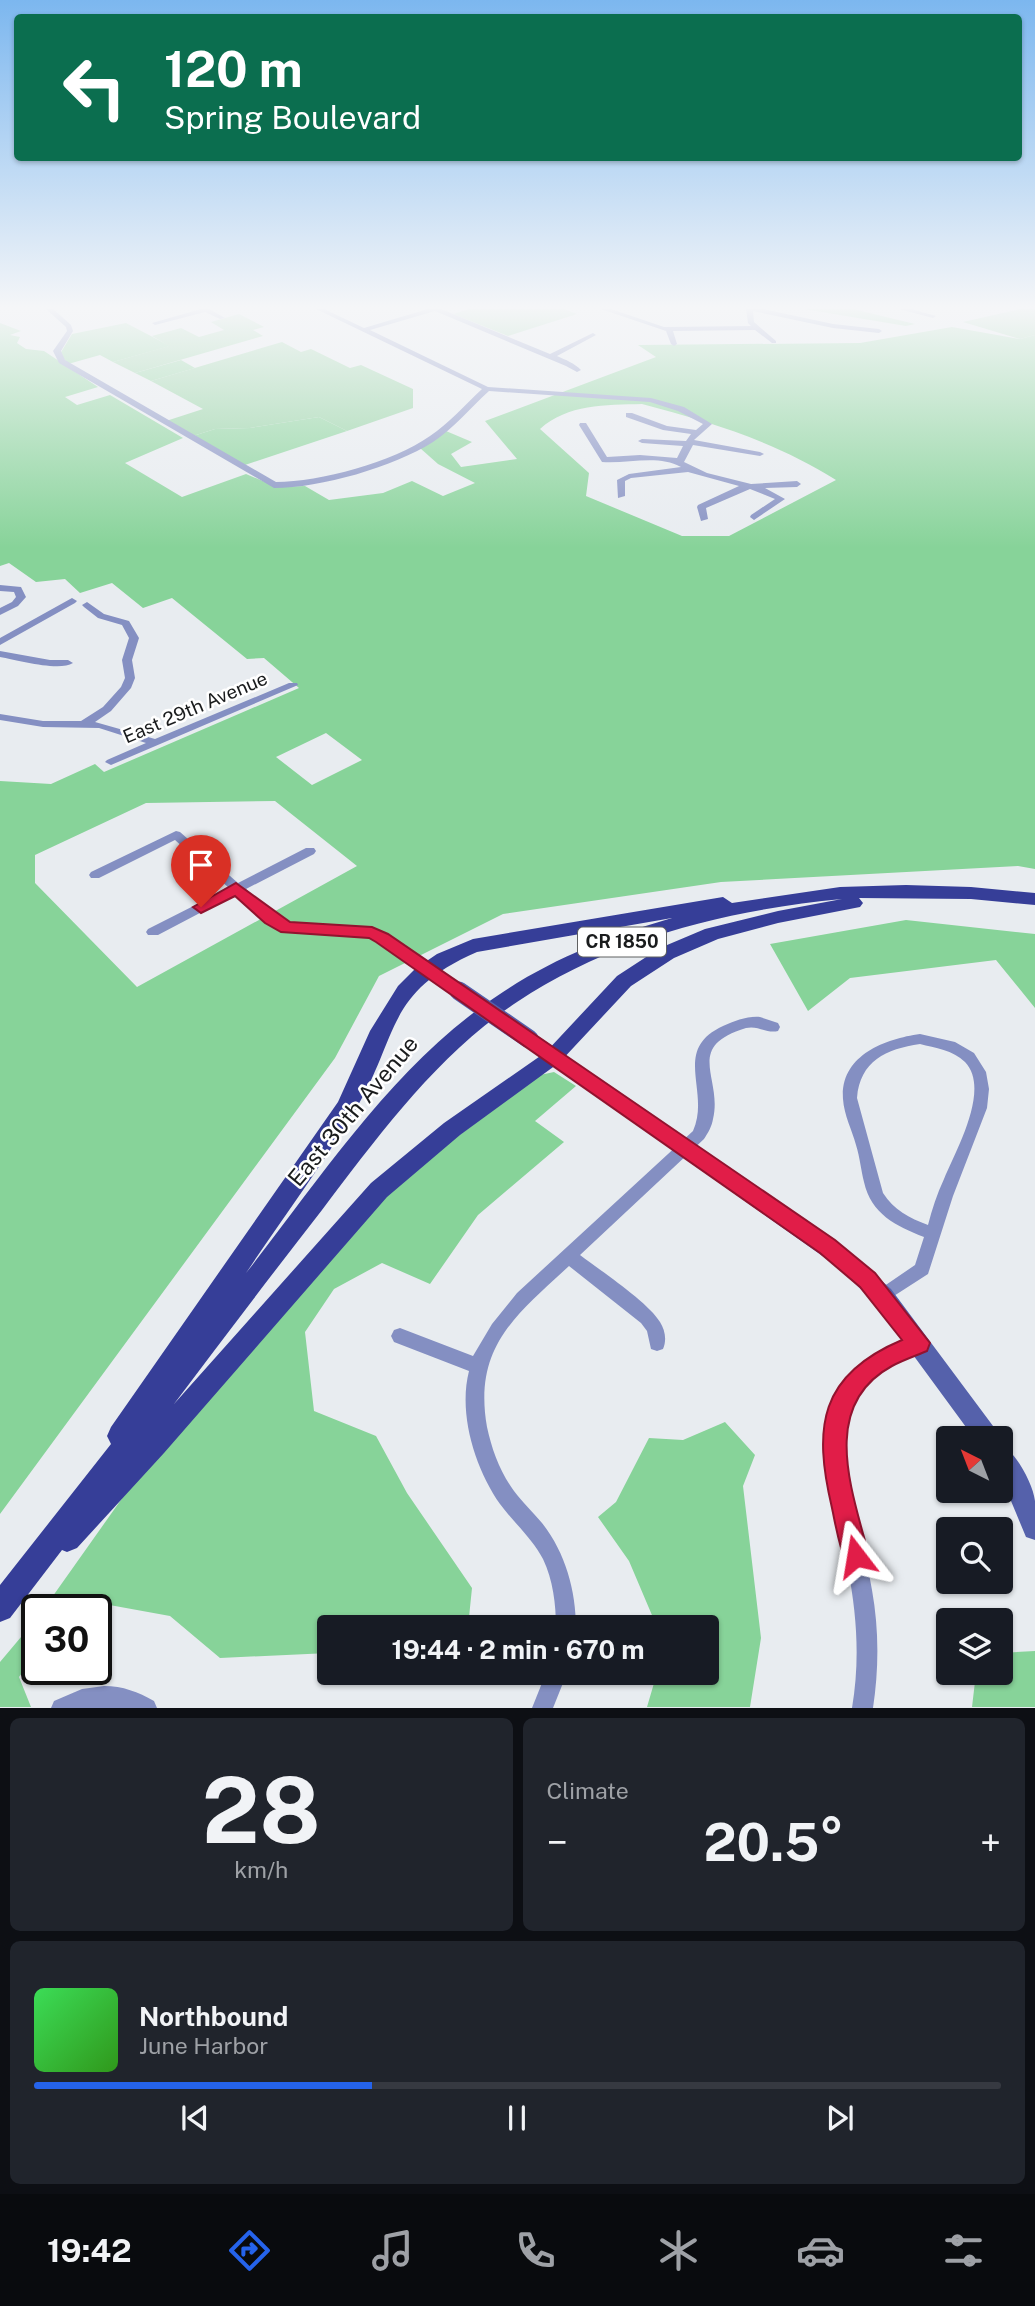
<!DOCTYPE html>
<html lang="en">
<head>
<meta charset="utf-8">
<style>
  body { margin:0; font-family:"Public Sans",sans-serif; background:#20242c; color:#f1f3f6; height:100vh; display:flex; flex-direction:column; font-size:26px; white-space:nowrap }
  * { box-sizing:border-box; margin:0 }
  p { font-size:23px; color:#9ea1a6 }
  .icon { flex:none; width:38px; height:38px; fill:none; stroke:currentColor; stroke-width:2; stroke-linecap:round; stroke-linejoin:round }
  .map { position:relative; height:1708px; overflow:hidden }
  .drawer { display:flex; flex-direction:column; gap:10px; padding:10px; background:#0d0f14; flex:1 }
  .drawer>* { flex:none }
  .top-card { position:absolute; left:14px; top:14px; width:1008px; height:147px; border-radius:7px; box-shadow:0 2px 5px #0004; background:#0b6e4f; color:#fff; overflow:hidden }
  .needle { width:46px; rotate:318deg }
  .fabs { position:absolute; left:936px; top:1426px; display:grid; gap:14px }
  .fabs a { display:grid; place-items:center; width:77px; height:77px; border-radius:7px; background:#171b24; box-shadow:0 2px 5px #0004; font-size:35px }
  .speed { position:absolute; left:21px; top:1594px; display:flex; gap:14px; font-size:35px; font-weight:700; text-align:center }
  .speed>* { display:grid; place-content:center; width:91px; height:91px; border-radius:50%; background:#171b24; box-shadow:0 2px 5px #0004; line-height:1 }
  .speed .limit { border:4px solid #111; border-radius:10px; background:#fff; color:#111 }
  .pin { position:absolute; display:grid; place-items:center; width:60px; height:60px; color:#fff; margin:-72px -30px; border-radius:50% 50% 50% 0; rotate:-45deg; box-shadow:0 0 7px #0007 }
  .pin .icon { rotate:45deg }
  .me { position:absolute; width:77px; margin:-38px; rotate:346deg; stroke-linejoin:round; filter:drop-shadow(0 0 5px #0008) }
  .turn { display:flex; align-items:center; gap:24px; height:147px; padding:0 35px; font-size:32px }
  .turn .icon { width:91px; height:91px; stroke-width:2.5 }
  .turn b { display:block; font-size:49px; line-height:60px }
  .big { font-size:52px; font-weight:700; line-height:1.1 }
  .drawer .card { flex:1; display:flex; flex-direction:column; justify-content:center; gap:10px; min-width:0; padding:0 24px; border-radius:10px; background:#20242c }
  .drawer .dial { align-items:center; gap:0 }
  .dial b { font-size:91px; line-height:1 }
  .song { display:flex; align-items:center; gap:21px }
  .cover { width:84px; height:84px; border-radius:10px; background:linear-gradient(135deg,hsl(130 70% 55%),hsl(110 70% 35%)) }
  .played { height:7px; border-radius:4px; background:linear-gradient(90deg,#2563eb 35%,#363941 35%) }
  .keys { display:flex; justify-content:space-around; direction:ltr }
  .heat { display:flex; justify-content:space-between; align-items:center; font-size:38px; direction:ltr }
  .drawer .tiles { flex:1; display:grid; gap:10px; grid-template-columns:1fr 1fr }
  .card:last-child { grid-column:span 2 }
  .trip { position:absolute; left:317px; top:1615px; width:402px; height:70px; border-radius:7px; background:#171b24; box-shadow:0 2px 5px #0004; font-weight:700; line-height:70px; text-align:center }
  .menu { display:flex; height:112px; justify-content:space-around; align-items:center; background:#090b0e; color:#9ea1a6 }
  .menu .icon { width:49px; height:49px }
  .menu .on { color:#2563eb }
  .menu b { font-size:32px; color:#f1f3f6 }
  .map>svg:first-child { display:block }
</style>
</head>
<body>
<div class="map">
<svg width="1035" height="1708" viewBox="0 0 1035 1708">
  <rect width="100%" height="100%" fill="#e8ecf0"/>
  <path fill="#8ed19d" d="M 469,309 L 564,309 L 577,314 L 508,336 L 453,314 Z
    M 1020,309 L 1035,309 L 1035,335 L 1020,339 L 963,322 Z
    M 239,314 L 264,327 L 253,330 L 263,336 L 135,373 L 113,362 L 169,346 L 152,336 L 181,328 L 199,337 L 224,330 L 211,322 Z
    M 282,342 L 301,352 L 311,349 L 350,368 L 361,365 L 413,389 L 413,408 L 347,431 L 319,417 L 250,428 L 215,429 L 193,436 L 166,421 L 203,409 L 151,381 Z"/>
  <path fill="#87d399" fill-rule="evenodd" d="M 804,309 L 853,309 L 915,324 L 906,326 Z
    M 0,323 L 21,331 L 10,335 L 20,337 L 17,343 L 26,349 L 44,351 L 98,387 L 65,397 L 77,405 L 110,395 L 183,438 L 125,463 L 182,497 L 246,474 L 277,487 L 305,486 L 329,500 L 383,493 L 412,481 L 443,496 L 475,483 L 438,464 L 420,448 L 446,431 L 472,442 L 451,454 L 461,467 L 517,459 L 485,421 L 656,357 L 638,345 L 860,343 L 952,327 L 1020,339 L 1035,335 L 1035,869 L 1018,866 L 721,882 L 503,914 L 379,976 L 335,1058 L 0,1514 L 0,781 L 51,784 L 95,764 L 104,772 L 299,688 L 264,658 L 247,659 L 172,598 L 143,608 L 112,583 L 80,593 L 65,579 L 36,582 L 9,563 L 0,566 ZM 642,404 C 711,422 776,442 836,480 L 729,536 L 682,536 L 586,496 L 589,473 L 540,429 C 568,404 605,405 642,404 ZM 326,733 L 362,760 L 312,785 L 276,757 ZM 275,801 L 357,866 L 137,987 L 35,883 L 35,855 L 146,803 Z
    M 126,323 L 170,346 L 113,362 L 100,355 L 68,364 L 60,354 L 72,334 Z
    M 181,360 L 195,368 L 151,381 L 135,373 Z
    M 319,417 L 347,431 L 245,465 L 193,436 L 215,429 L 250,428 Z
    M 906,920 L 1035,934 L 1035,1008 L 996,960 L 850,978 L 808,1011 L 770,944 Z
    M 554,1072 L 576,1086 L 535,1121 L 564,1142 L 478,1215 L 430,1284 L 382,1263 L 334,1289 L 305,1332 L 314,1411 L 376,1436 L 407,1493 L 472,1588 L 468,1627 L 329,1628 L 329,1653 L 220,1658 L 170,1616 L 93,1602 L 83,1610 L 43,1610 L 123,1497 L 376,1205 L 419,1165 L 540,1075 Z
    M 725,1422 L 755,1455 L 743,1486 L 761,1638 L 750,1707 L 647,1707 L 657,1673 L 707,1673 L 707,1628 L 657,1627 L 629,1561 L 598,1517 L 616,1502 L 649,1438 L 683,1440 Z
    M 37,1618 L 37,1652 L 19,1677 L 31,1707 L 0,1707 L 0,1662 Z
    M 1035,1651 L 1035,1707 L 972,1707 L 976,1673 L 1001,1673 L 1001,1653 Z"/>
  <g fill="none" stroke-linecap="round" stroke-linejoin="round">
    <path fill="#848fc2" fill-rule="evenodd" d="M 46,309 L 53,309 L 71,325 L 73,331 L 61,351 L 65,360 L 276,482 C 320,482 393,462 430,436 C 449,423 465,405 482,389 L 316,309 L 324,309 L 364,328 L 428,309 L 441,309 L 550,354 L 593,333 L 596,335 L 557,356 C 566,360 574,363 581,370 L 577,372 L 566,366 L 435,311 L 370,330 L 488,387 L 651,398 L 684,407 L 712,424 L 694,440 L 760,452 L 764,454 L 760,456 L 693,445 L 684,462 L 707,473 L 751,484 L 797,481 L 801,484 L 797,487 L 765,488 L 785,499 L 754,520 L 750,517 L 751,515 L 775,499 L 750,489 L 706,508 L 708,519 L 701,521 L 697,507 L 698,505 L 739,486 L 688,472 L 631,478 L 625,481 L 625,496 L 618,498 L 617,480 L 629,474 L 681,467 C 658,454 628,464 602,462 L 579,425 L 580,423 L 586,423 L 607,457 L 640,455 L 677,458 L 683,446 L 642,443 L 638,441 L 642,439 L 686,441 L 691,434 L 663,430 L 626,417 L 626,413 L 632,413 L 667,426 L 696,430 L 703,424 L 678,411 L 650,402 L 489,391 C 470,408 454,428 433,442 C 393,467 321,488 274,488 L 59,363 L 53,351 L 67,331 L 66,327 Z
      M 201,309 L 209,309 L 225,318 L 220,319 L 205,312 L 155,325 L 152,323 Z
      M 601,309 L 611,309 L 664,327 L 751,326 L 748,323 L 746,309 L 763,309 L 833,324 L 879,329 L 882,331 L 879,333 L 833,328 L 753,311 L 754,322 L 776,341 L 776,343 L 772,343 L 755,330 L 673,331 L 677,344 L 674,346 L 671,344 L 666,331 Z
      M 899,309 L 911,309 L 936,316 L 933,318 Z
      M 0,585 L 21,587 L 26,597 L 18,606 L 0,615 L 0,608 L 12,602 L 16,597 L 14,592 L 0,591 Z
      M 72,598 L 77,601 L 75,603 L 0,645 L 0,638 Z
      M 87,602 L 104,614 L 129,621 L 139,638 L 132,660 L 135,678 L 131,688 L 111,711 L 95,722 L 155,739 L 289,683 L 297,683 L 298,685 L 111,765 L 105,762 L 107,760 L 146,743 L 99,728 L 43,727 L 0,720 L 0,714 L 43,721 L 81,721 L 103,707 L 121,687 L 125,678 L 122,660 L 129,638 L 122,625 L 98,618 L 84,607 L 82,605 Z
      M 0,651 L 50,660 L 68,660 L 73,663 C 59,672 18,660 0,657 Z
      M 176,831 L 180,832 L 238,883 L 306,848 L 314,848 L 316,851 L 314,854 L 246,889 L 282,921 L 377,930 L 432,966 L 434,969 L 432,972 L 422,972 L 369,937 L 274,928 L 236,894 L 158,935 L 148,935 L 146,932 L 148,929 L 229,888 L 175,840 L 99,878 L 91,878 L 89,875 L 91,872 Z
      M 760,1017 L 778,1023 L 780,1027 L 778,1031 C 767,1034 758,1025 746,1028 C 683,1047 723,1078 713,1119 C 712,1126 708,1133 704,1139 L 580,1255 C 601,1271 648,1302 660,1322 C 665,1330 667,1340 663,1349 L 657,1351 L 651,1349 L 647,1331 L 641,1323 L 569,1266 C 516,1315 473,1347 487,1427 C 492,1450 500,1472 514,1491 C 522,1502 533,1512 542,1523 C 565,1552 576,1590 576,1628 L 556,1628 C 556,1604 553,1580 543,1559 C 532,1538 514,1523 500,1504 C 475,1468 458,1414 469,1371 L 394,1342 L 391,1336 L 394,1330 L 400,1328 L 473,1356 L 492,1324 L 517,1293 L 693,1131 C 711,1091 671,1050 723,1026 C 735,1021 747,1016 760,1017 Z
      M 920,1034 L 955,1042 L 974,1053 L 986,1072 L 989,1089 L 987,1108 L 953,1196 L 928,1274 L 883,1303 L 877,1301 L 875,1296 L 877,1291 L 915,1265 L 924,1237 C 896,1226 871,1214 864,1182 C 861,1170 860,1158 856,1145 C 852,1130 844,1115 843,1099 C 840,1056 884,1039 920,1034 ZM 920,1044 C 935,1048 953,1050 965,1062 C 991,1089 956,1150 944,1179 C 937,1194 932,1209 928,1225 C 909,1218 894,1210 883,1193 L 857,1098 C 860,1061 886,1049 920,1044 Z
      M 919,1336 L 925,1338 L 928,1344 L 925,1350 C 895,1363 861,1379 846,1411 C 831,1444 849,1488 857,1521 C 863,1544 868,1567 872,1590 C 879,1629 879,1668 873,1708 L 852,1708 C 860,1661 857,1616 848,1569 C 827,1459 782,1388 919,1336 Z
      M 546,1673 L 567,1673 L 553,1708 L 532,1708 Z
      M 104,1686 C 123,1686 138,1692 154,1701 L 157,1708 L 51,1708 L 54,1701 L 82,1689 Z"/>
    <path fill="#5561ab" fill-rule="evenodd" d="M 427,963 L 465,987 L 468,991 L 465,995 L 453,995 L 421,973 L 418,969 L 421,965 Z
      M 529,1032 L 535,1034 L 852,1255 L 891,1289 L 996,1430 L 1000,1438 L 974,1438 L 875,1303 L 838,1267 L 523,1044 L 520,1039 L 523,1034 Z
      M 1001,1445 C 1016,1452 1033,1484 1035,1501 C 1035,1514 1035,1528 1035,1540 L 1026,1537 L 1001,1477 Z"/>
    <path fill="#363e98" fill-rule="evenodd" d="M 906,885 L 971,887 L 1035,893 L 1035,905 L 971,899 L 859,898 L 863,903 L 860,907 L 778,923 L 718,939 L 674,958 L 631,986 L 560,1062 L 460,1135 L 387,1197 L 164,1453 L 77,1548 L 67,1552 L 62,1550 L 10,1618 L 0,1622 L 0,1585 L 111,1444 L 107,1436 L 111,1427 L 338,1102 L 370,1031 L 398,986 L 415,969 L 437,954 L 473,939 L 723,897 L 732,903 L 840,887 ZM 842,899 L 778,911 L 705,929 L 660,948 L 617,976 L 546,1052 L 444,1123 L 371,1183 L 174,1404 C 223,1339 272,1274 322,1210 C 379,1135 437,1055 517,1002 C 613,938 728,910 842,899 ZM 672,918 C 613,935 554,958 503,992 C 396,1061 323,1175 246,1273 C 282,1219 321,1167 354,1112 C 400,1037 383,993 477,952 Z"/>
    <path stroke="#5561ab" stroke-width="19" d="M 459,991 L 529,1039"/>
  </g>
  <linearGradient id="sky" x2="0" y2="1"><stop stop-color="#7cb7ef"/><stop offset="0.56" stop-color="#f5f6f8"/><stop offset="1" stop-color="#f5f6f8" stop-opacity="0"/></linearGradient>
  <rect width="1035" height="548" fill="url(#sky)"/>
  <path fill="#e11d48" stroke="#92132f" stroke-width="2" d="M 236,883 L 290,922 L 372,927 L 388,934 L 835,1240 L 875,1273 L 930,1343 L 927,1351 C 915,1356 903,1360 892,1366 C 818,1406 853,1493 869,1556 L 865,1565 L 856,1569 L 847,1565 C 839,1547 836,1527 832,1508 C 813,1427 819,1375 902,1340 L 860,1287 L 820,1253 L 376,942 L 369,938 L 281,932 L 265,923 L 235,896 L 201,913 L 193,907 Z"/>
  <g text-anchor="middle" stroke-width="5" stroke-linejoin="round" paint-order="stroke">
    <rect fill="#fff" stroke="#5f6061" stroke-width="2" x="578" y="927.5" width="88" height="29" rx="5"/>
    <g font-size="18" font-weight="bold" fill="#1a1c1d">
      <text x="622" y="948">CR 1850</text>
    </g>
    <g font-size="19" fill="#1a1c1d" stroke="#fff">
      <text transform="translate(195 707) rotate(-23)" y="7">East 29th Avenue</text>
    </g>
    <g font-size="23" fill="#1a1c1d" stroke="#fff">
      <text transform="translate(353 1111) rotate(-50)" y="8">East 30th Avenue</text>
    </g>
  </g>
</svg>
<div class="fabs">
<a><svg class="needle" viewBox="-14 -14 28 28"><path d="M0-13l5 13h-10z" fill="#e53935"/><path d="M0 13l5-13h-10z" fill="#9ea1a6"/></svg></a>
<a><svg class="icon" aria-label="search" viewBox="0 0 24 24"><circle cx="10" cy="10" r="6"/><path d="M15 15l6 6"/></svg></a>
<a><svg class="icon" aria-label="layers" viewBox="0 0 24 24"><path d="M12 4l9 5-9 5-9-5zM3 14l9 5 9-5"/></svg></a>
</div>
<div class="speed"><div class="limit">30</div></div>
<div class="pin" style="left:201px;top:907px;background:#d93025"><svg class="icon" aria-label="arrive" viewBox="0 0 24 24"><path d="M6 21V4h12l-3 4 3 4H6"/></svg></div>
<svg class="me" style="left:856px;top:1556px" viewBox="-20 -20 40 40"><path d="M0-17L14 15 0 8-14 15z" fill="#e11d48" stroke="#fff" stroke-width="4"/></svg>
<div class="trip">19:44 · 2 min · 670 m</div>
<div class="top-card">
<div class="turn"><svg class="icon" aria-label="left" viewBox="0 0 24 24"><path d="M17 20v-9H6M10 6l-5 5 5 5"/></svg><div><b>120 m</b>Spring Boulevard</div></div>
</div>
</div>
<section class="drawer">
<div class="tiles">
<div class="card dial"><b>28</b><p>km/h</p></div>
<div class="card"><p>Climate</p>
<div class="heat"><a>−</a><b class="big">20.5°</b><a>+</a></div>
</div>
<div class="card">
<div class="song"><i class="cover"></i><div><b>Northbound</b><p>June Harbor</p></div></div>
<div class="played"></div>
<div class="keys"><svg class="icon" aria-label="previous" viewBox="0 0 24 24"><path d="M18 5L8 12l10 7zM5 5v14"/></svg><svg class="icon" aria-label="pause" viewBox="0 0 24 24"><path d="M8 5v14M16 5v14"/></svg><svg class="icon" aria-label="next" viewBox="0 0 24 24"><path d="M6 5l10 7-10 7zM19 5v14"/></svg></div>
</div>
</div>
</section>
<nav class="menu">
<b>19:42</b>
<svg class="icon on" aria-label="directions" viewBox="0 0 24 24"><path d="M12 3l9 9-9 9-9-9zM9 14v-3h6M13 9l2 2-2 2"/></svg>
<svg class="icon" aria-label="music" viewBox="0 0 24 24"><path d="M9 18V5l10-2v13"/><circle cx="6" cy="18" r="3"/><circle cx="16" cy="16" r="3"/></svg>
<svg class="icon" aria-label="phone" viewBox="0 0 24 24"><path d="M5 4h4l2 5-3 2q2 4 5 5l2-3 5 2v4C11 20 4 13 5 4z"/></svg>
<svg class="icon" aria-label="climate" viewBox="0 0 24 24"><path d="M12 3v18M4 7l16 10M4 17L20 7"/></svg>
<svg class="icon" aria-label="car" viewBox="0 0 24 24"><path d="M5 17H2v-5l4-1 3-4h7l3 4 3 1v5h-3M9 17h6M6 11h13"/><circle cx="7" cy="17" r="2"/><circle cx="17" cy="17" r="2"/></svg>
<svg class="icon" aria-label="filters" viewBox="0 0 24 24"><path d="M4 7h16M4 17h16"/><circle cx="9" cy="7" r="2"/><circle cx="15" cy="17" r="2"/></svg>
</nav>
</body>
</html>
